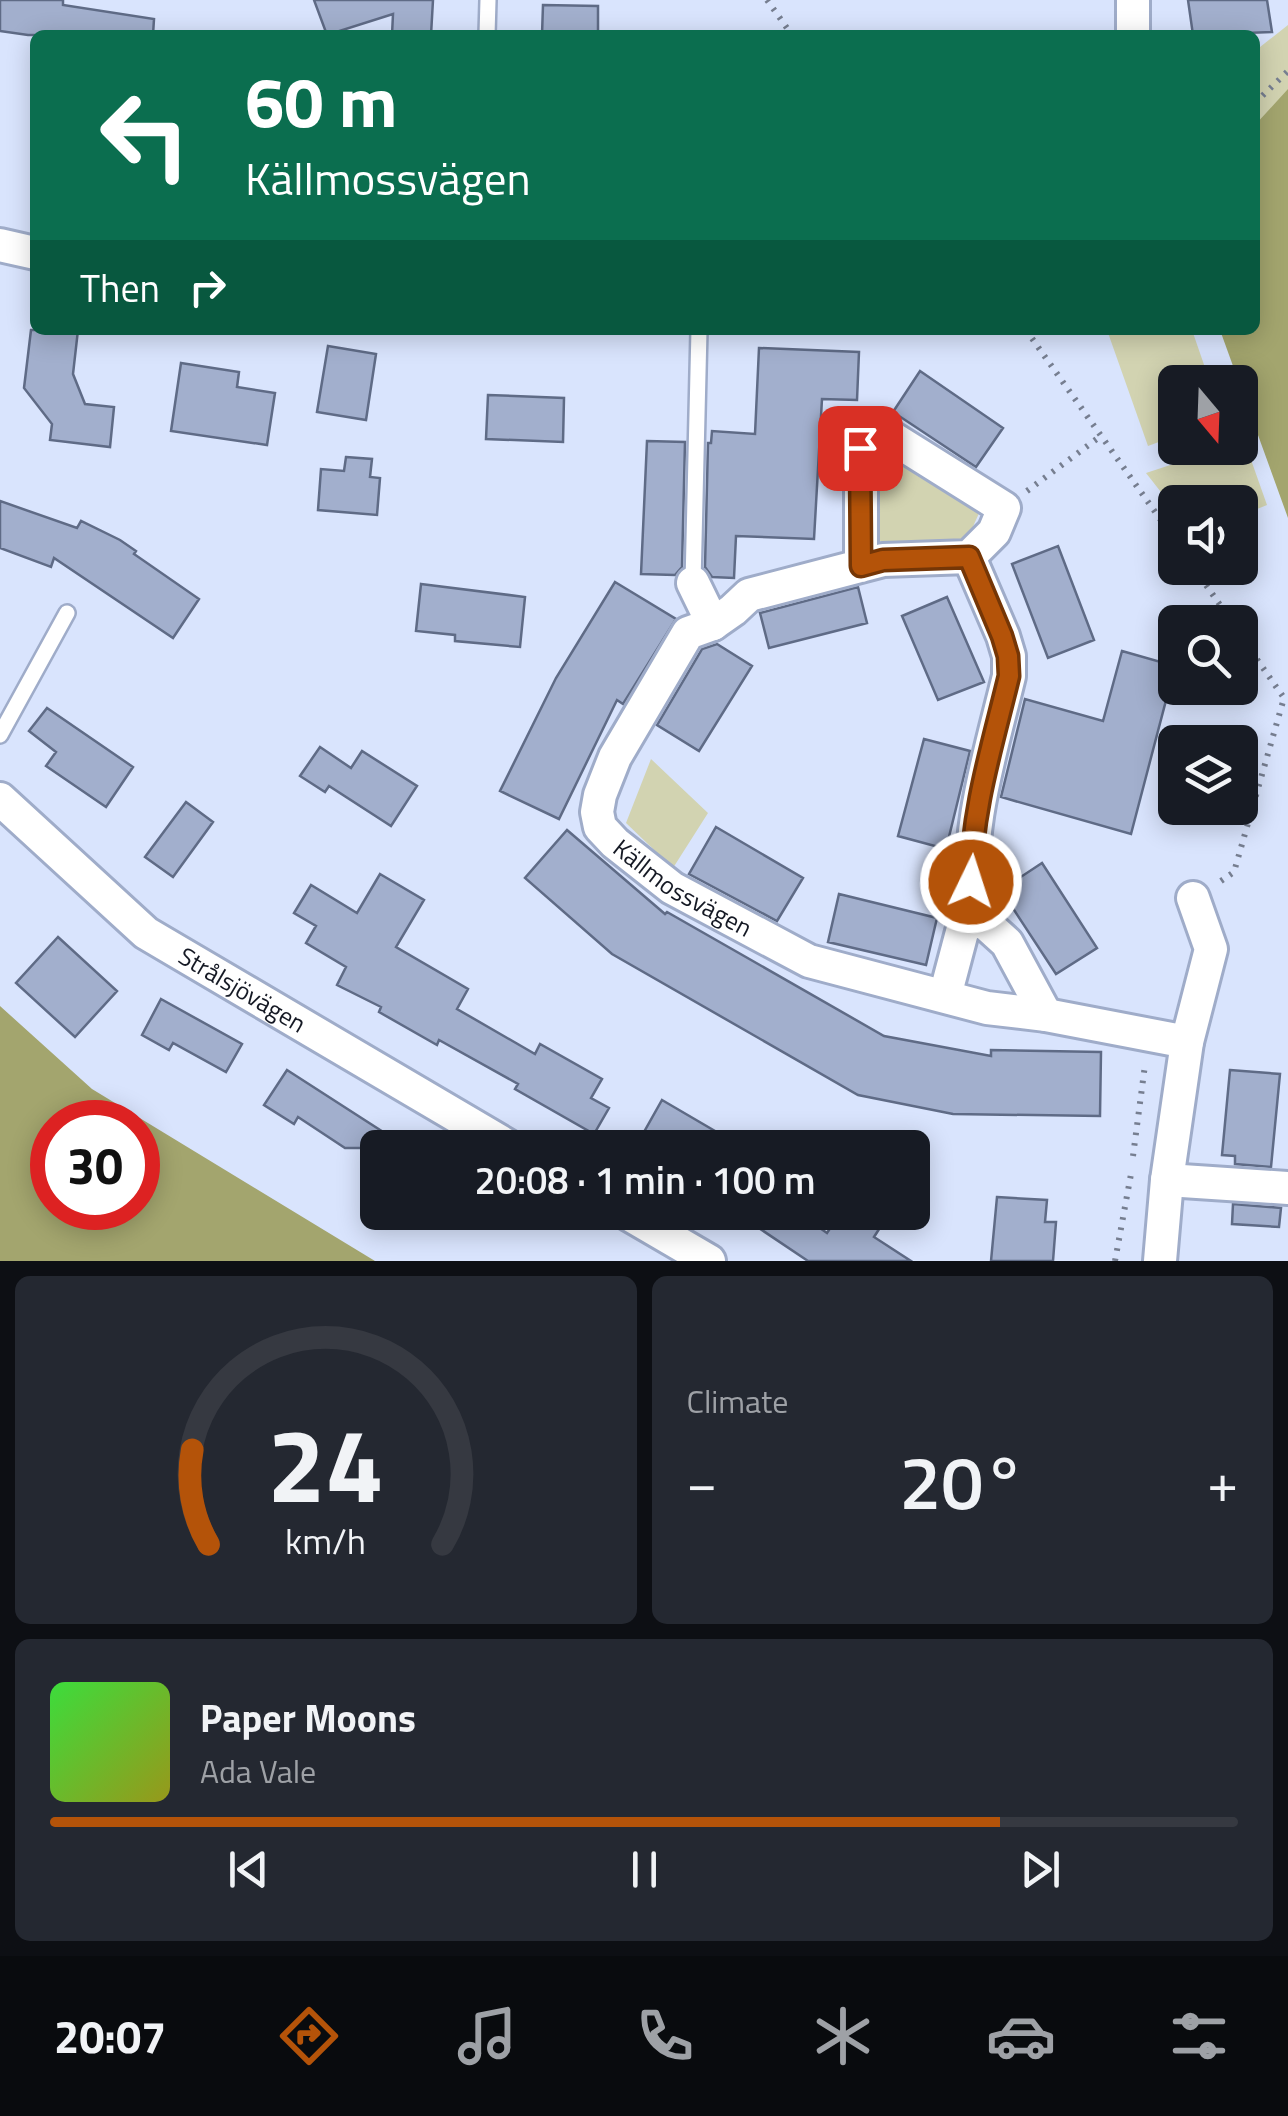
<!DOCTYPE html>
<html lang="en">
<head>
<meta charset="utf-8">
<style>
  body { margin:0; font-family:"Titillium Web",sans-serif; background:#242831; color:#f1f3f6; height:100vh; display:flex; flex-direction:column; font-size:38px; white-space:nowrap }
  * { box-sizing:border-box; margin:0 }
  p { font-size:32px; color:#9ea1a6 }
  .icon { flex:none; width:55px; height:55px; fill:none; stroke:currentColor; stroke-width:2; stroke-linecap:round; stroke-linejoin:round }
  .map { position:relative; height:1261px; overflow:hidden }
  .drawer { display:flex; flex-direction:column; gap:15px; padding:15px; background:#0d0f14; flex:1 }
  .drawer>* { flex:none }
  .hud { position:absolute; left:30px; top:30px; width:1230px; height:305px; border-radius:15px; box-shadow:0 5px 25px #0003; background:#0b6e4f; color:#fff; overflow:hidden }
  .needle { width:65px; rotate:161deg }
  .tools { position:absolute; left:1158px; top:365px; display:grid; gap:20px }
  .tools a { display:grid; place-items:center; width:100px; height:100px; border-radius:15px; background:#171b24; box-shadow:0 5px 25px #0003; font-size:50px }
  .speed { position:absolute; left:30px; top:1100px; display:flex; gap:20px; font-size:50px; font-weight:700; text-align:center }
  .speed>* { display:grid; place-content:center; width:130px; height:130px; border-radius:50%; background:#171b24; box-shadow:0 5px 25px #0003; line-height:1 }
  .speed .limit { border:15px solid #d22; background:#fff; color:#111 }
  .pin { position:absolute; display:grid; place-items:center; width:85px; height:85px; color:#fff; margin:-42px; border-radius:20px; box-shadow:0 5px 15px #0006 }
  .me { position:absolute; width:110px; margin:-55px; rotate:4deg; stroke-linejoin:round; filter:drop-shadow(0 0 8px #0008) }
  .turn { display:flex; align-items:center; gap:35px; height:210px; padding:0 50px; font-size:45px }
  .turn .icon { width:130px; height:130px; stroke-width:2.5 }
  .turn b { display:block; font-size:70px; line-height:85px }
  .then { display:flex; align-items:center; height:95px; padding:0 50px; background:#0003; gap:20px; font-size:38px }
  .big { font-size:75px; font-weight:600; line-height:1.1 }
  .drawer .widget { flex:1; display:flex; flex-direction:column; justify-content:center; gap:15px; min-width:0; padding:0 35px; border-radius:15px; background:#242831 }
  .drawer .dial { align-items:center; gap:0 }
  .dial svg { height:260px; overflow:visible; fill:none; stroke:#363941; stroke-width:7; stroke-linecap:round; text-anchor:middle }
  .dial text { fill:#f1f3f6; stroke:none }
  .song { display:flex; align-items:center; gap:30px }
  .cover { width:120px; height:120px; border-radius:15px; background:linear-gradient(135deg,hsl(120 70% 55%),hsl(60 70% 35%)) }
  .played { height:10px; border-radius:5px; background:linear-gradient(90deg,#b45309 80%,#363941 80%) }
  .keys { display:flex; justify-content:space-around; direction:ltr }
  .heat { display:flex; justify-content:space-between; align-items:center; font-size:55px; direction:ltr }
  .drawer .tiles { flex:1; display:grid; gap:15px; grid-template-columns:1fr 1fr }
  .widget:last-child { grid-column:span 2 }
  .trip { position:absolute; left:360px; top:1130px; width:570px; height:100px; border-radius:15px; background:#171b24; box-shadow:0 5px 25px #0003; font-weight:600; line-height:100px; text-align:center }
  .tabs { display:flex; height:160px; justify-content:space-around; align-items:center; background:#090b0e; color:#9ea1a6 }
  .tabs .icon { width:70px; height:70px }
  .tabs .on { color:#b45309 }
  .tabs b { font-size:45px; color:#f1f3f6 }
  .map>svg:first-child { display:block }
</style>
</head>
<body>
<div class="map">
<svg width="1288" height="1261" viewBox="0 0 1288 1261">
  <rect width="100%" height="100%" fill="#d9e4fd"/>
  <path fill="#d2d3b1" d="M 1288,25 L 1288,444 L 1255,330 L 1255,51 Z
    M 1107,330 L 1192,330 L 1210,382 L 1175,382 L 1175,436 L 1148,446 Z
    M 1244,440 L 1267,505 L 1240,516 L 1240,502 L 1175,502 L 1175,510 L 1146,473 L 1222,448 L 1240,448 L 1240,441 Z
    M 885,455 L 900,459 L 980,511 L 967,540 L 881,542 C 867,523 872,476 885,455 Z
    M 651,759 L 708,813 L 673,868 L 626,823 Z"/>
  <path fill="#a3a56e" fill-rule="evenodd" d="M 1288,89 L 1288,518 L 1220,330 L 1255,330 L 1255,125 Z
    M 0,1006 L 92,1089 L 375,1261 L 0,1261 ZM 52,1122 L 138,1122 L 138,1208 L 52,1208 Z"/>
  <path fill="#a2afcd" stroke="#5f6b86" stroke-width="2.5" d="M 0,0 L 63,0 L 63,5 L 154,19 L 153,35 L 28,35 L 0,31 Z
    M 314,0 L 433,0 L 431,35 L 392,35 L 393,14 L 327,35 Z
    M 1188,0 L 1267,0 L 1272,32 L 1193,35 Z
    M 543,5 L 598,6 L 598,35 L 542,35 Z
    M 31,330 L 78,330 L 73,374 L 85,404 L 114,407 L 110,447 L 50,440 L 52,424 L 24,388 Z
    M 328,346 L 376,354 L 366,420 L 317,412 Z
    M 759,348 L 859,352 L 857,400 L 822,399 L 814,539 L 736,536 L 734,578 L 712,577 L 705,567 L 708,443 L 711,443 L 712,431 L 755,434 Z
    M 181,363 L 239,372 L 237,387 L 275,393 L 267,445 L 171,431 Z
    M 920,371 L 1003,428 L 976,467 L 893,412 Z
    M 488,395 L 564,398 L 563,442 L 486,439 Z
    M 647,441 L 685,442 L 682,567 L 675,575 L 641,574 Z
    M 346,457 L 372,459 L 370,477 L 380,478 L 377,515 L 318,510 L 321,469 L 344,471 Z
    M 0,501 L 77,528 L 81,521 L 120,540 L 136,551 L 134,554 L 199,599 L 173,638 L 54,558 L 51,567 L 0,548 Z
    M 1058,546 L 1094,640 L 1048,658 L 1012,564 Z
    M 615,582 L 676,619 L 623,704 L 617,700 L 559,819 L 500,791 L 556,678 Z
    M 421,584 L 525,597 L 520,647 L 455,641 L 455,635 L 416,631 Z
    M 858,587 L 867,623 L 769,648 L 760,613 Z
    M 947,597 L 984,682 L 938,700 L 902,616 Z
    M 717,644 L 752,666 L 699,751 L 657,725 L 702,649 Z
    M 1122,651 L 1175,666 L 1131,834 L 1001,797 L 1025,699 L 1103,721 Z
    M 47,708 L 133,767 L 106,807 L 46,766 L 56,752 L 29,731 Z
    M 924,739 L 970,751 L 946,849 L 898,836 Z
    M 320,747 L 351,768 L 362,751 L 417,786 L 391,826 L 329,786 L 325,792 L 300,776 Z
    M 186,802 L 213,822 L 173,877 L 145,857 Z
    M 716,827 L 803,878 L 777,921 L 689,874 Z
    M 567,830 L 665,914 L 667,912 L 884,1036 L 991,1056 L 991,1050 L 1101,1052 L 1100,1116 L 953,1114 L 858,1095 L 612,954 L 525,878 Z
    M 1042,863 L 1097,948 L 1056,974 L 1001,890 Z
    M 380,874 L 424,900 L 396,947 L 468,989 L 457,1009 L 535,1054 L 540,1044 L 602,1079 L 591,1098 L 609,1108 L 594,1134 L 515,1089 L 518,1084 L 439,1040 L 437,1045 L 379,1012 L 381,1007 L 337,985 L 346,967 L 306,943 L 316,926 L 294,913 L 311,885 L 357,913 Z
    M 839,894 L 937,918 L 926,965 L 828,942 Z
    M 58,937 L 117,991 L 75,1037 L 16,983 Z
    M 161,999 L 242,1044 L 226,1072 L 173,1043 L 169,1050 L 142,1035 Z
    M 287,1070 L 408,1148 L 345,1148 L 298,1117 L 294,1124 L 264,1105 Z
    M 1230,1070 L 1280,1074 L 1271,1167 L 1235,1164 L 1235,1156 L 1222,1155 Z
    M 662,1100 L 744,1148 L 635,1148 Z
    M 997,1197 L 1047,1200 L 1045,1222 L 1056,1222 L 1053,1261 L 991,1261 Z
    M 1233,1204 L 1281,1208 L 1279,1227 L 1232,1224 Z
    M 735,1212 L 797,1212 L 827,1233 L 841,1212 L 890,1212 L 874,1237 L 911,1261 L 808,1261 Z"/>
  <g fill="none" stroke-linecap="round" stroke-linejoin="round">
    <g stroke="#9facc9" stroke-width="20">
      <path id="lane" d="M 487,35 L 488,0
        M 693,583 L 699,330
        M 0,735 L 67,613"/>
    </g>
    <g stroke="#9facc9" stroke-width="38">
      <g id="street">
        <path d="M 1133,35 L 1133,0"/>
        <path d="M 0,245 L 35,253"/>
        <path d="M 969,557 L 1003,636 L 1009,656 L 1009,676 C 990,755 964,833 975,914"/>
        <path id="s1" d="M 861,566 L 861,448 L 876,437 L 889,436 L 1004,508 L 994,532 L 969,557 L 883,560 L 749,595 L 733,610 L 713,624 L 688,633 L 615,757 L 600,795 L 597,812 L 600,827 L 615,843 L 672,888 L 809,961 L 987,1008 L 1046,1015 L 1187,1042"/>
        <path d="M 693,583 L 713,624"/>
        <path id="s2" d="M 0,799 L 146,933 L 511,1148"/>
        <path d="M 945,996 L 962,932 L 975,914 L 1007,943 L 1046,1015"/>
        <path d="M 1167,1180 L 1288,1188"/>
        <path d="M 625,1212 L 709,1261"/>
        <path d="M 1160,1261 L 1167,1180 L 1187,1042 L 1211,949 L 1193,898"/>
      </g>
    </g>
    <path stroke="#767e90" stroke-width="6" stroke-dasharray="2.5 8" stroke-linecap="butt" d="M 767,0 L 792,35
      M 1255,103 L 1288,71
      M 1026,330 L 1175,540
      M 1027,491 L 1102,435
      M 1194,568 L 1232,622
      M 1221,881 L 1234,872 L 1284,698 L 1240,635
      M 1133,1156 L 1145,1065
      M 1115,1261 L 1131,1174"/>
    <use href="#lane" stroke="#fff" stroke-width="15"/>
    <use href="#street" stroke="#fff" stroke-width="32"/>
  </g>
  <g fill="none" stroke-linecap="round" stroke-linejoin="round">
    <g stroke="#753606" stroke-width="25">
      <path id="route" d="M 860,448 L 861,566 L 883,560 L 969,557 L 1002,636 L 1008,656 L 1009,676 C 993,743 971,812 971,882"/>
    </g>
    <use href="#route" stroke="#b45309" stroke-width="18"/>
  </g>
  <g text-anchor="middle" stroke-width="8" stroke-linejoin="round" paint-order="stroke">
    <g font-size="25" fill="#151924" stroke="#fff">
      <text dy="9" stroke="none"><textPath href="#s1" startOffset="965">Källmossvägen</textPath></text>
      <text dy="9" stroke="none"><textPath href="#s2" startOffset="310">Strålsjövägen</textPath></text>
    </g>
  </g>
</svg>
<div class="tools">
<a><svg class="needle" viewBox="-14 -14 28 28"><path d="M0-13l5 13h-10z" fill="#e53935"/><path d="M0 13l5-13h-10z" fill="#9ea1a6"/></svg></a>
<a><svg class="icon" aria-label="sound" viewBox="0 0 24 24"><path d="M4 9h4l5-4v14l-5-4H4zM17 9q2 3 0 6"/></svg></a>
<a><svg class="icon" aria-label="search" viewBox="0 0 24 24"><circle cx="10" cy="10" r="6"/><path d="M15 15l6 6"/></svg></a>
<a><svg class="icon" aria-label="layers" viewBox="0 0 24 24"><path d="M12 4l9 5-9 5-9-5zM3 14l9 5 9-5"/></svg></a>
</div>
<div class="speed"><div class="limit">30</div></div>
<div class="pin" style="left:860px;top:448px;background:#d93025"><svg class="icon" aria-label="arrive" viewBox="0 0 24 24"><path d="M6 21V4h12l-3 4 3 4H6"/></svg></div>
<svg class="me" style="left:971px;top:882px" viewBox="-20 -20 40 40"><circle r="17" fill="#b45309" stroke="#fff" stroke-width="3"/><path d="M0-11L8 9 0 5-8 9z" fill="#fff"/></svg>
<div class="trip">20:08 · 1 min · 100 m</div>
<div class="hud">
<div class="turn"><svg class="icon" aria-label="left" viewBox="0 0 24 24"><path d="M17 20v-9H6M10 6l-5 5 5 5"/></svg><div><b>60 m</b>Källmossvägen</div></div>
<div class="then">Then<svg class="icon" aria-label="right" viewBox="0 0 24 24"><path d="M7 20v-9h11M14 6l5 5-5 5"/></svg></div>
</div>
</div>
<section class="drawer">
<div class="tiles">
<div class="widget dial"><svg viewBox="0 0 100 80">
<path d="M14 69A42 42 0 1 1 86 69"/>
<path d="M14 69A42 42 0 0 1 9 40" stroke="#b45309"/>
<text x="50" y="56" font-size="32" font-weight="700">24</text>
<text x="50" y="72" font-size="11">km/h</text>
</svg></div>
<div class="widget"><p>Climate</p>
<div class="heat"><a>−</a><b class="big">20°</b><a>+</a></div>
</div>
<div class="widget">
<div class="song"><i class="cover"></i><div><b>Paper Moons</b><p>Ada Vale</p></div></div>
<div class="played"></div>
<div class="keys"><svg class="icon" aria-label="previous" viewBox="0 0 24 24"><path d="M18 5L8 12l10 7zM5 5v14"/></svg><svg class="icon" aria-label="pause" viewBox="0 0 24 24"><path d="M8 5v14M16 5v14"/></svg><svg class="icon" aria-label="next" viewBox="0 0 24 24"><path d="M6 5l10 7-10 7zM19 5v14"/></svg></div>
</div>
</div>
</section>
<nav class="tabs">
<b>20:07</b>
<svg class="icon on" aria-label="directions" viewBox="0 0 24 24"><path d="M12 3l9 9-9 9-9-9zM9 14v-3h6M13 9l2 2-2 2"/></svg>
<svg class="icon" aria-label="music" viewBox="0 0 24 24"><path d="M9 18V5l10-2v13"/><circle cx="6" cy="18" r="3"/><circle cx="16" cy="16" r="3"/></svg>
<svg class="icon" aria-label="phone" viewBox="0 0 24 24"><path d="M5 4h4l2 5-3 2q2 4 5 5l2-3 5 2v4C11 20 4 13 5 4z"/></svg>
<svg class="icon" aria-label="climate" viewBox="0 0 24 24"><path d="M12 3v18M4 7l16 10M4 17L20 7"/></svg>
<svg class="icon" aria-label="car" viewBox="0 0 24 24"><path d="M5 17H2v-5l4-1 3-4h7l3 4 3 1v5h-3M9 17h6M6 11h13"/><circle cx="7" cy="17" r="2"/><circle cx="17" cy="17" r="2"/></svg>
<svg class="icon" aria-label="filters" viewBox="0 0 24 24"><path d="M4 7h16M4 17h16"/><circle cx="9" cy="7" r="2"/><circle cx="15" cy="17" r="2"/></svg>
</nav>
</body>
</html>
